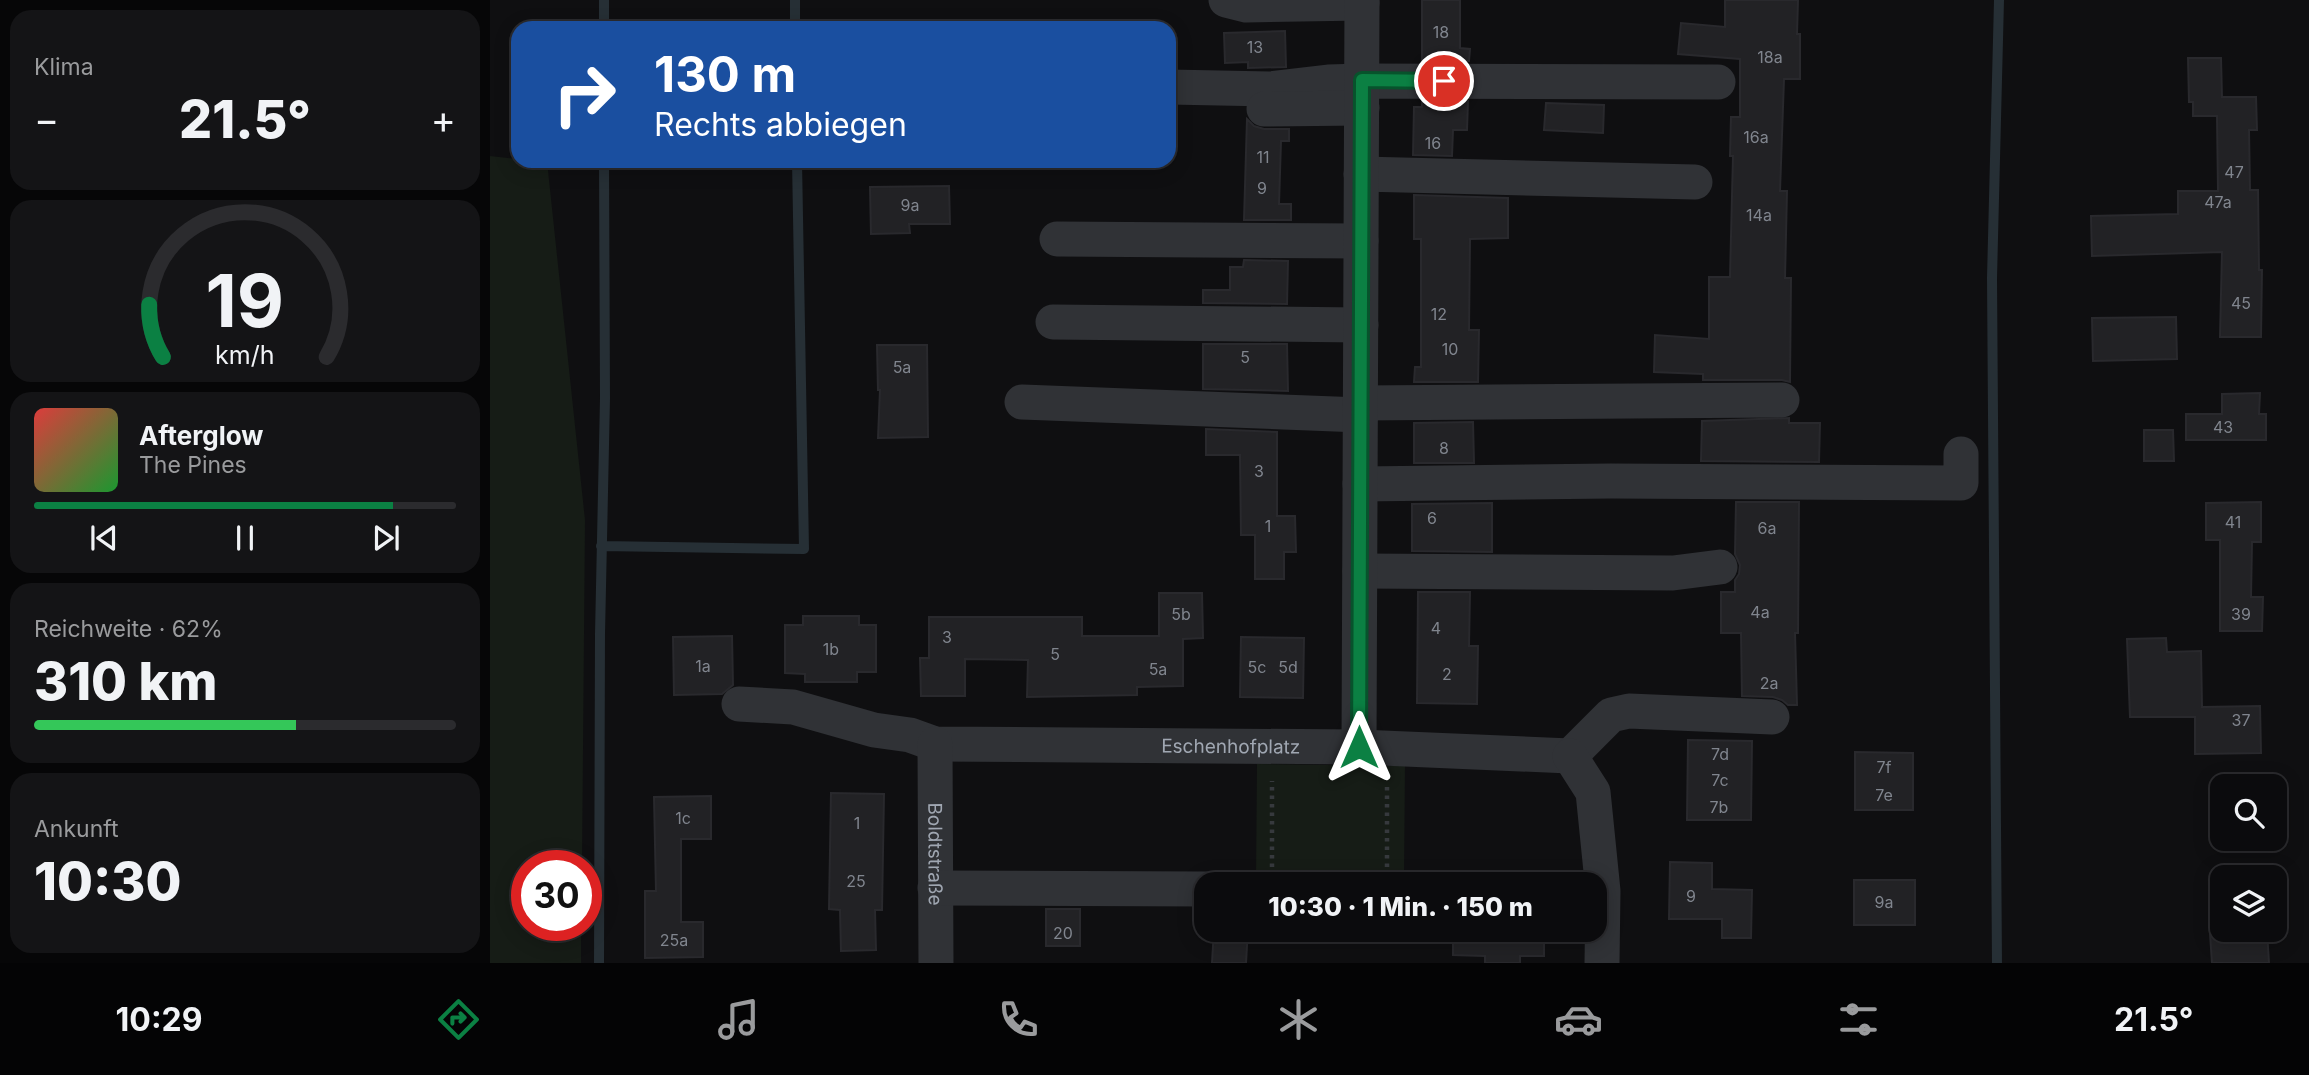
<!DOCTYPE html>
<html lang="de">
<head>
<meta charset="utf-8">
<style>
  body { margin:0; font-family:Inter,sans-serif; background:#141416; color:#f1f3f6; height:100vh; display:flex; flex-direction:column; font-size:26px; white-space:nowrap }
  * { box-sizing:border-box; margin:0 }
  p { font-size:23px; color:#9a9b9d }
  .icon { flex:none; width:38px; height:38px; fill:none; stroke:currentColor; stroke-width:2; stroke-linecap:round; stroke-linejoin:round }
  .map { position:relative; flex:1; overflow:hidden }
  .drawer { display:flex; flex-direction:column; gap:10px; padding:10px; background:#060607; width:490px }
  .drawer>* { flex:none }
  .hud { position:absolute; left:21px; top:21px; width:665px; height:147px; border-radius:21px; box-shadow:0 4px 18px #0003,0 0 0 2px #2b2b2e; background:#1a4fa0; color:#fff; overflow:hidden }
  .tools { position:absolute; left:1720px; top:774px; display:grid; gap:14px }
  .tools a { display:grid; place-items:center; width:77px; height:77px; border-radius:14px; background:#0b0b0d; box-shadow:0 4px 18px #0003,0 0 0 2px #2b2b2e; font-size:35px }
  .speed { position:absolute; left:21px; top:850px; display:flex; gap:14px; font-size:35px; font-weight:700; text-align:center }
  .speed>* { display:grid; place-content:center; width:91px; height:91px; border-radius:50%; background:#0b0b0d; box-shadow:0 4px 18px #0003,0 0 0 2px #2b2b2e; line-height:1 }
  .speed .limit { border:10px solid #d22; background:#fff; color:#111 }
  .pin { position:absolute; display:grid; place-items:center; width:60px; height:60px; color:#fff; margin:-30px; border:4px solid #fff; border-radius:50%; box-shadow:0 2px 7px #0007 }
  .me { position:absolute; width:77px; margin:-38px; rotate:0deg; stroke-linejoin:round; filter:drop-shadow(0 0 5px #0008) }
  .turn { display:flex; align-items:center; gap:24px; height:147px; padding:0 28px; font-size:32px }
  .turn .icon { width:91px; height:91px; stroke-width:2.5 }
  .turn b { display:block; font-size:49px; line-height:60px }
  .big { font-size:52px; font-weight:800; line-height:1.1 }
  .drawer .card { flex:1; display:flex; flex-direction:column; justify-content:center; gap:10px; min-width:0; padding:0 24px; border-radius:21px; background:#141416 }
  .drawer .dial { align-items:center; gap:0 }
  .dial svg { height:182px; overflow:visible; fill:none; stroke:#2b2b2e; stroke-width:7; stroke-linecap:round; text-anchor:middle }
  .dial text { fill:#f1f3f6; stroke:none }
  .song { display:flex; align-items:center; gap:21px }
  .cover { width:84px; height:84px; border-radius:10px; background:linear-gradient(135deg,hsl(0 70% 55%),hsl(130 70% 35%)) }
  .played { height:7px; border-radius:4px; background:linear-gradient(90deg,#0b8043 85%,#2b2b2e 85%) }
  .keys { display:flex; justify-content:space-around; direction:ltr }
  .heat { display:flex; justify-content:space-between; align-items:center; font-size:38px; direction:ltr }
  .charge { height:10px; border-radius:5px; background:linear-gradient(90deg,#34c759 62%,#2b2b2e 0) }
  .trip { position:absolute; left:704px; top:872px; width:413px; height:70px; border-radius:21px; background:#0b0b0d; box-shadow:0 4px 18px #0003,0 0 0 2px #2b2b2e; font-weight:800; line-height:70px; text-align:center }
  .tabs { display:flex; height:112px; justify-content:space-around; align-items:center; background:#040405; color:#9a9b9d }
  .tabs .icon { width:49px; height:49px }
  .tabs .current { color:#0b8043 }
  .tabs b { font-size:32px; color:#f1f3f6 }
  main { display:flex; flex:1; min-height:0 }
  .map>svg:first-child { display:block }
</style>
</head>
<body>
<main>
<section class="drawer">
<div class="card"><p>Klima</p>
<div class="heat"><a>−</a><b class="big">21.5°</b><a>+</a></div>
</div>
<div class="card dial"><svg viewBox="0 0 100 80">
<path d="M14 69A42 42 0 1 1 86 69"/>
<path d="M14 69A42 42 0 0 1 8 46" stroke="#0b8043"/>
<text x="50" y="56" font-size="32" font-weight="700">19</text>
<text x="50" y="72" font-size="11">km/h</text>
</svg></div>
<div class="card">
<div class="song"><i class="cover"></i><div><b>Afterglow</b><p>The Pines</p></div></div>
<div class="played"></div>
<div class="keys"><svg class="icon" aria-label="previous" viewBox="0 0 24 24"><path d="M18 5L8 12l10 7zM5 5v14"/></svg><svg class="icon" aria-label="pause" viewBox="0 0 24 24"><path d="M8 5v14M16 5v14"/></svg><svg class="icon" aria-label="next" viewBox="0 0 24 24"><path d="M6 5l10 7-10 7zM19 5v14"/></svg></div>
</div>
<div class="card"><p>Reichweite · 62%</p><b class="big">310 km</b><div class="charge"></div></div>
<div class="card"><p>Ankunft</p><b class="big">10:30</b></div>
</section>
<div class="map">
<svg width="1819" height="963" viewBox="0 0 1819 963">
  <rect width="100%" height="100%" fill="#0f0f11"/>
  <path fill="#161c16" d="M 0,156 L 28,159 L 28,161 L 57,161 L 95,520 L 92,866 L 37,866 L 37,926 L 91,926 L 91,963 L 0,963 Z
    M 767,764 L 915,766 L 914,879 L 766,877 Z"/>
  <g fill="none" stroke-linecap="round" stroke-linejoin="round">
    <path stroke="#262f35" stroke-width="10" d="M 114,0 L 114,28
      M 305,0 L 305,28
      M 111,546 L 314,549 L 307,161
      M 109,963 L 110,634 L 115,398 L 114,161
      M 1507,963 L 1502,278 L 1509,0"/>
  </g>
  <path fill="#222225" stroke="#29292d" stroke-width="2" d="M 932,0 L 970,0 L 970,48 L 980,49 L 979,61 L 932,61 Z
    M 1235,0 L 1308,0 L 1307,34 L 1310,34 L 1310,79 L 1294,79 L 1290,191 L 1297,191 L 1295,278 L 1301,278 L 1300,382 L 1292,380 L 1213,380 L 1213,374 L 1164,372 L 1165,335 L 1219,339 L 1219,277 L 1240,277 L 1243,156 L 1240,156 L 1241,117 L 1250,117 L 1250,59 L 1188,54 L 1191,23 L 1235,27 Z
    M 795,31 L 796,67 L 758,68 L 758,62 L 735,63 L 734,33 Z
    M 1698,58 L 1731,58 L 1732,97 L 1766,97 L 1767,130 L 1759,130 L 1760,190 L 1768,190 L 1769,270 L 1772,270 L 1771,337 L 1730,337 L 1732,252 L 1602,256 L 1601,216 L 1688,214 L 1688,191 L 1728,191 L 1727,116 L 1703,116 L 1703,102 L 1699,102 Z
    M 932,101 L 978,101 L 977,130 L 963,130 L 962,156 L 923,155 L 924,107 L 932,107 Z
    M 1056,103 L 1114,105 L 1113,133 L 1054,130 Z
    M 757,119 L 764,126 L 774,129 L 799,129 L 799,141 L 791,141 L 789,204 L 801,204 L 801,220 L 754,220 Z
    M 459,186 L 460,224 L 419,224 L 420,233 L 381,234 L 380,187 Z
    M 924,195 L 1018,198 L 1018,238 L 980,239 L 979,330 L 989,330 L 988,382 L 924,382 L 925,367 L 931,367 L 931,239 L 924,239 Z
    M 754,260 L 798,261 L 797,304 L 713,303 L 713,290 L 740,290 L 740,267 L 753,267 Z
    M 1686,317 L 1687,359 L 1603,361 L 1602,318 Z
    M 713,344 L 797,344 L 798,391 L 713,389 Z
    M 387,345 L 437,345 L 438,437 L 388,438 L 390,390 L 388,390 Z
    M 1770,393 L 1769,414 L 1776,414 L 1776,440 L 1696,440 L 1696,414 L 1732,414 L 1732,394 Z
    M 1299,418 L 1299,423 L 1330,423 L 1329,462 L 1211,461 L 1212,421 Z
    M 983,422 L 984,463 L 924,463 L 924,423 Z
    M 716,429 L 787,432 L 787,516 L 805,516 L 806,552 L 794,552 L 794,579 L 765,579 L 765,535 L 751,535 L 750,455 L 716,455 Z
    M 1654,430 L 1683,430 L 1684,461 L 1654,461 Z
    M 1246,502 L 1309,502 L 1308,633 L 1305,633 L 1307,705 L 1298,705 L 1292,700 L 1283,697 L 1252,696 L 1251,633 L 1231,633 L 1231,592 L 1245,592 L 1245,580 L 1249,574 L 1250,565 L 1245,554 Z
    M 1771,502 L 1771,542 L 1762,542 L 1761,597 L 1773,597 L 1772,631 L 1730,631 L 1730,540 L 1716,540 L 1716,503 Z
    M 1002,503 L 1002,552 L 922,551 L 922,504 Z
    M 928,592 L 980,592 L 979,646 L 988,646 L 987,704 L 927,703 Z
    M 669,593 L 712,593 L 713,638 L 693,639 L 693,686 L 647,687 L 647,695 L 537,697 L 538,660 L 475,659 L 475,696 L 431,696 L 430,658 L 439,658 L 439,617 L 592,617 L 592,636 L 669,636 Z
    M 313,616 L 369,616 L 369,625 L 386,625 L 386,672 L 367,672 L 367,682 L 315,682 L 315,674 L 295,673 L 295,625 L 313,625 Z
    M 242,636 L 243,685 L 232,694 L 184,695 L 183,637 Z
    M 751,637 L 814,638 L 813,698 L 750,697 Z
    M 1676,638 L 1677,652 L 1711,651 L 1712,707 L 1770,706 L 1771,753 L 1705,754 L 1705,717 L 1640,717 L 1637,639 Z
    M 1198,740 L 1262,741 L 1261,820 L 1197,820 Z
    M 1365,752 L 1423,753 L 1423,810 L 1365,810 Z
    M 341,793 L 394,794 L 392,910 L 385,910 L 386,950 L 351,951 L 350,910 L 339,909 Z
    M 221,796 L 221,839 L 191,839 L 191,922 L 213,922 L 213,957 L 155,958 L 155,891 L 166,891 L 164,797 Z
    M 1180,862 L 1222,863 L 1222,889 L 1262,890 L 1261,938 L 1232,938 L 1232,919 L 1179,919 Z
    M 1364,880 L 1425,880 L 1425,925 L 1364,925 Z
    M 556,909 L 590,909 L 590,946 L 556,946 Z
    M 724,929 L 758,929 L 756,963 L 722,963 Z
    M 963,929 L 1054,929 L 1054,956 L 1030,956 L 1030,963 L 995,963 L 995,956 L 963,955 Z
    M 1777,931 L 1779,963 L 1722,963 L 1720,934 Z"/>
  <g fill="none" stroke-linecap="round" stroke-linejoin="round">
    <path stroke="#36393d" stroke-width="4.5" stroke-dasharray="3.5 5" stroke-linecap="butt" d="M 782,884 L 782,781
      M 897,884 L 897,783"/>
    <g stroke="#303236" stroke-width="35">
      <path d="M 736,0 L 756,5 L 872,3"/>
      <path d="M 679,87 L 780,89 L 838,82 L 872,81 L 1228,82"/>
      <path d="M 774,109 L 872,108"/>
      <path d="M 871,174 L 1205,182"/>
      <path d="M 567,239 L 871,241"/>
      <path d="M 563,322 L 871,325"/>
      <path d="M 532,402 L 871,415"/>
      <path d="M 870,403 L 1292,400"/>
      <path d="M 870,484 L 1121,481 L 1471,483 L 1471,454"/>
      <path d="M 870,571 L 1183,573 L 1230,567"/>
      <path id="s1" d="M 249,704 L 303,707 L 384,730 L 420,735 L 445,744 L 869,747 L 1080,756"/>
      <path id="s2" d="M 445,744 L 446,963"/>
      <path d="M 869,747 L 872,0"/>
      <path d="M 1080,756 L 1121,715 L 1139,711 L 1282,717"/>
      <path d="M 1080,756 L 1103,792 L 1113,891 L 1112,963"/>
      <path d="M 445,888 L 716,889"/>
    </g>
  </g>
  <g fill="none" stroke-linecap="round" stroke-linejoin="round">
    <g stroke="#07532c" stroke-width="18">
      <path id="route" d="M 869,747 L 872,80 L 954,81"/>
    </g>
    <use href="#route" stroke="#0b8043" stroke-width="12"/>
  </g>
  <g text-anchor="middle" stroke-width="7" stroke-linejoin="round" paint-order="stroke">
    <g font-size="16" fill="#80858e">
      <text x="951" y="38">18</text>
      <text x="765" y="53">13</text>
      <text x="1280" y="63">18a</text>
      <text x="1266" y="143">16a</text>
      <text x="943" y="149">16</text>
      <text x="773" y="163">11</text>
      <text x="1744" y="178">47</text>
      <text x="772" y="194">9</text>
      <text x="1728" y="208">47a</text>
      <text x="420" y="211">9a</text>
      <text x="1269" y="221">14a</text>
      <text x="1751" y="309">45</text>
      <text x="949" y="320">12</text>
      <text x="960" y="355">10</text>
      <text x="755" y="363">5</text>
      <text x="412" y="373">5a</text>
      <text x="1733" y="433">43</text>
      <text x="954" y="454">8</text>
      <text x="769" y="477">3</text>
      <text x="942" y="524">6</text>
      <text x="1743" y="528">41</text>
      <text x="778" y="532">1</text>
      <text x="1277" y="534">6a</text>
      <text x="1270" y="618">4a</text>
      <text x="691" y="620">5b</text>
      <text x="1751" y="620">39</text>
      <text x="946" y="634">4</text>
      <text x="457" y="643">3</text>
      <text x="341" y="655">1b</text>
      <text x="565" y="660">5</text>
      <text x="213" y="672">1a</text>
      <text x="767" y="673">5c</text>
      <text x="798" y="673">5d</text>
      <text x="668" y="675">5a</text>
      <text x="957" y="680">2</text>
      <text x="1279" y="689">2a</text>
      <text x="1751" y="726">37</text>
      <text x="1230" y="760">7d</text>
      <text x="1394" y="773">7f</text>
      <text x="1230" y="786">7c</text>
      <text x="1394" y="801">7e</text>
      <text x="1229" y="813">7b</text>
      <text x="193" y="824">1c</text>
      <text x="367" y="829">1</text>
      <text x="366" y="887">25</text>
      <text x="1201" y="902">9</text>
      <text x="1394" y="908">9a</text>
      <text x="573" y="939">20</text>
      <text x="184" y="946">25a</text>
    </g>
    <g font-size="19" fill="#a0a7b2" stroke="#0a0a0c">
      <text dy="7" stroke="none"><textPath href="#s1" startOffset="497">Eschenhofplatz</textPath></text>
      <text dy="7" stroke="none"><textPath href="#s2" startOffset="110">Boldtstraße</textPath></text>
    </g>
  </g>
</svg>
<div class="tools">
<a><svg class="icon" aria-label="search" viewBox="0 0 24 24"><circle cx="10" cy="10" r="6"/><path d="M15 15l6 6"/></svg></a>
<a><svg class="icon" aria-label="layers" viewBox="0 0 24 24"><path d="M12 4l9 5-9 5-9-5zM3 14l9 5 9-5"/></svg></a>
</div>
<div class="speed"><div class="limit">30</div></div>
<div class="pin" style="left:954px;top:81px;background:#d93025"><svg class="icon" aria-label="arrive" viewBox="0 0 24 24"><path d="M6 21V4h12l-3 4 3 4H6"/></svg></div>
<svg class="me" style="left:869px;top:747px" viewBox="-20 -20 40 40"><path d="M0-17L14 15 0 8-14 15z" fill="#0b8043" stroke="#fff" stroke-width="4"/></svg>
<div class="trip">10:30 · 1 Min. · 150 m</div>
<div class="hud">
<div class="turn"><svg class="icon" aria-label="right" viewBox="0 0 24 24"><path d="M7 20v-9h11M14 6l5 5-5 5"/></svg><div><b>130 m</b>Rechts abbiegen</div></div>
</div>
</div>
</main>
<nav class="tabs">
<b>10:29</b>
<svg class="icon current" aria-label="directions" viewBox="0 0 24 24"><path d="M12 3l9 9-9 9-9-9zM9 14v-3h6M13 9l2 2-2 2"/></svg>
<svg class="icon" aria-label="music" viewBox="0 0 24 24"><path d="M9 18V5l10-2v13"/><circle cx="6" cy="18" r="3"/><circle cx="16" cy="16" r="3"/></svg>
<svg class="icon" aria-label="phone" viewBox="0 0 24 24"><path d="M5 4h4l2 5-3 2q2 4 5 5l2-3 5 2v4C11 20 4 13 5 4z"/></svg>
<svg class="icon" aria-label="climate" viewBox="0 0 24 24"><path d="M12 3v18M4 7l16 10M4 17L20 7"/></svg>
<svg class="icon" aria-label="car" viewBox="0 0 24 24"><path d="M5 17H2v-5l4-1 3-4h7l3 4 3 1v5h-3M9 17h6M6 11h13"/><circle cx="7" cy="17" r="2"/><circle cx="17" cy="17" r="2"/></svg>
<svg class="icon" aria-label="filters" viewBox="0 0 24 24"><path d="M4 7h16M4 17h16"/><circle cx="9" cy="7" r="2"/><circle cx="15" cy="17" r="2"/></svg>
<b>21.5°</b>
</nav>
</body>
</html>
